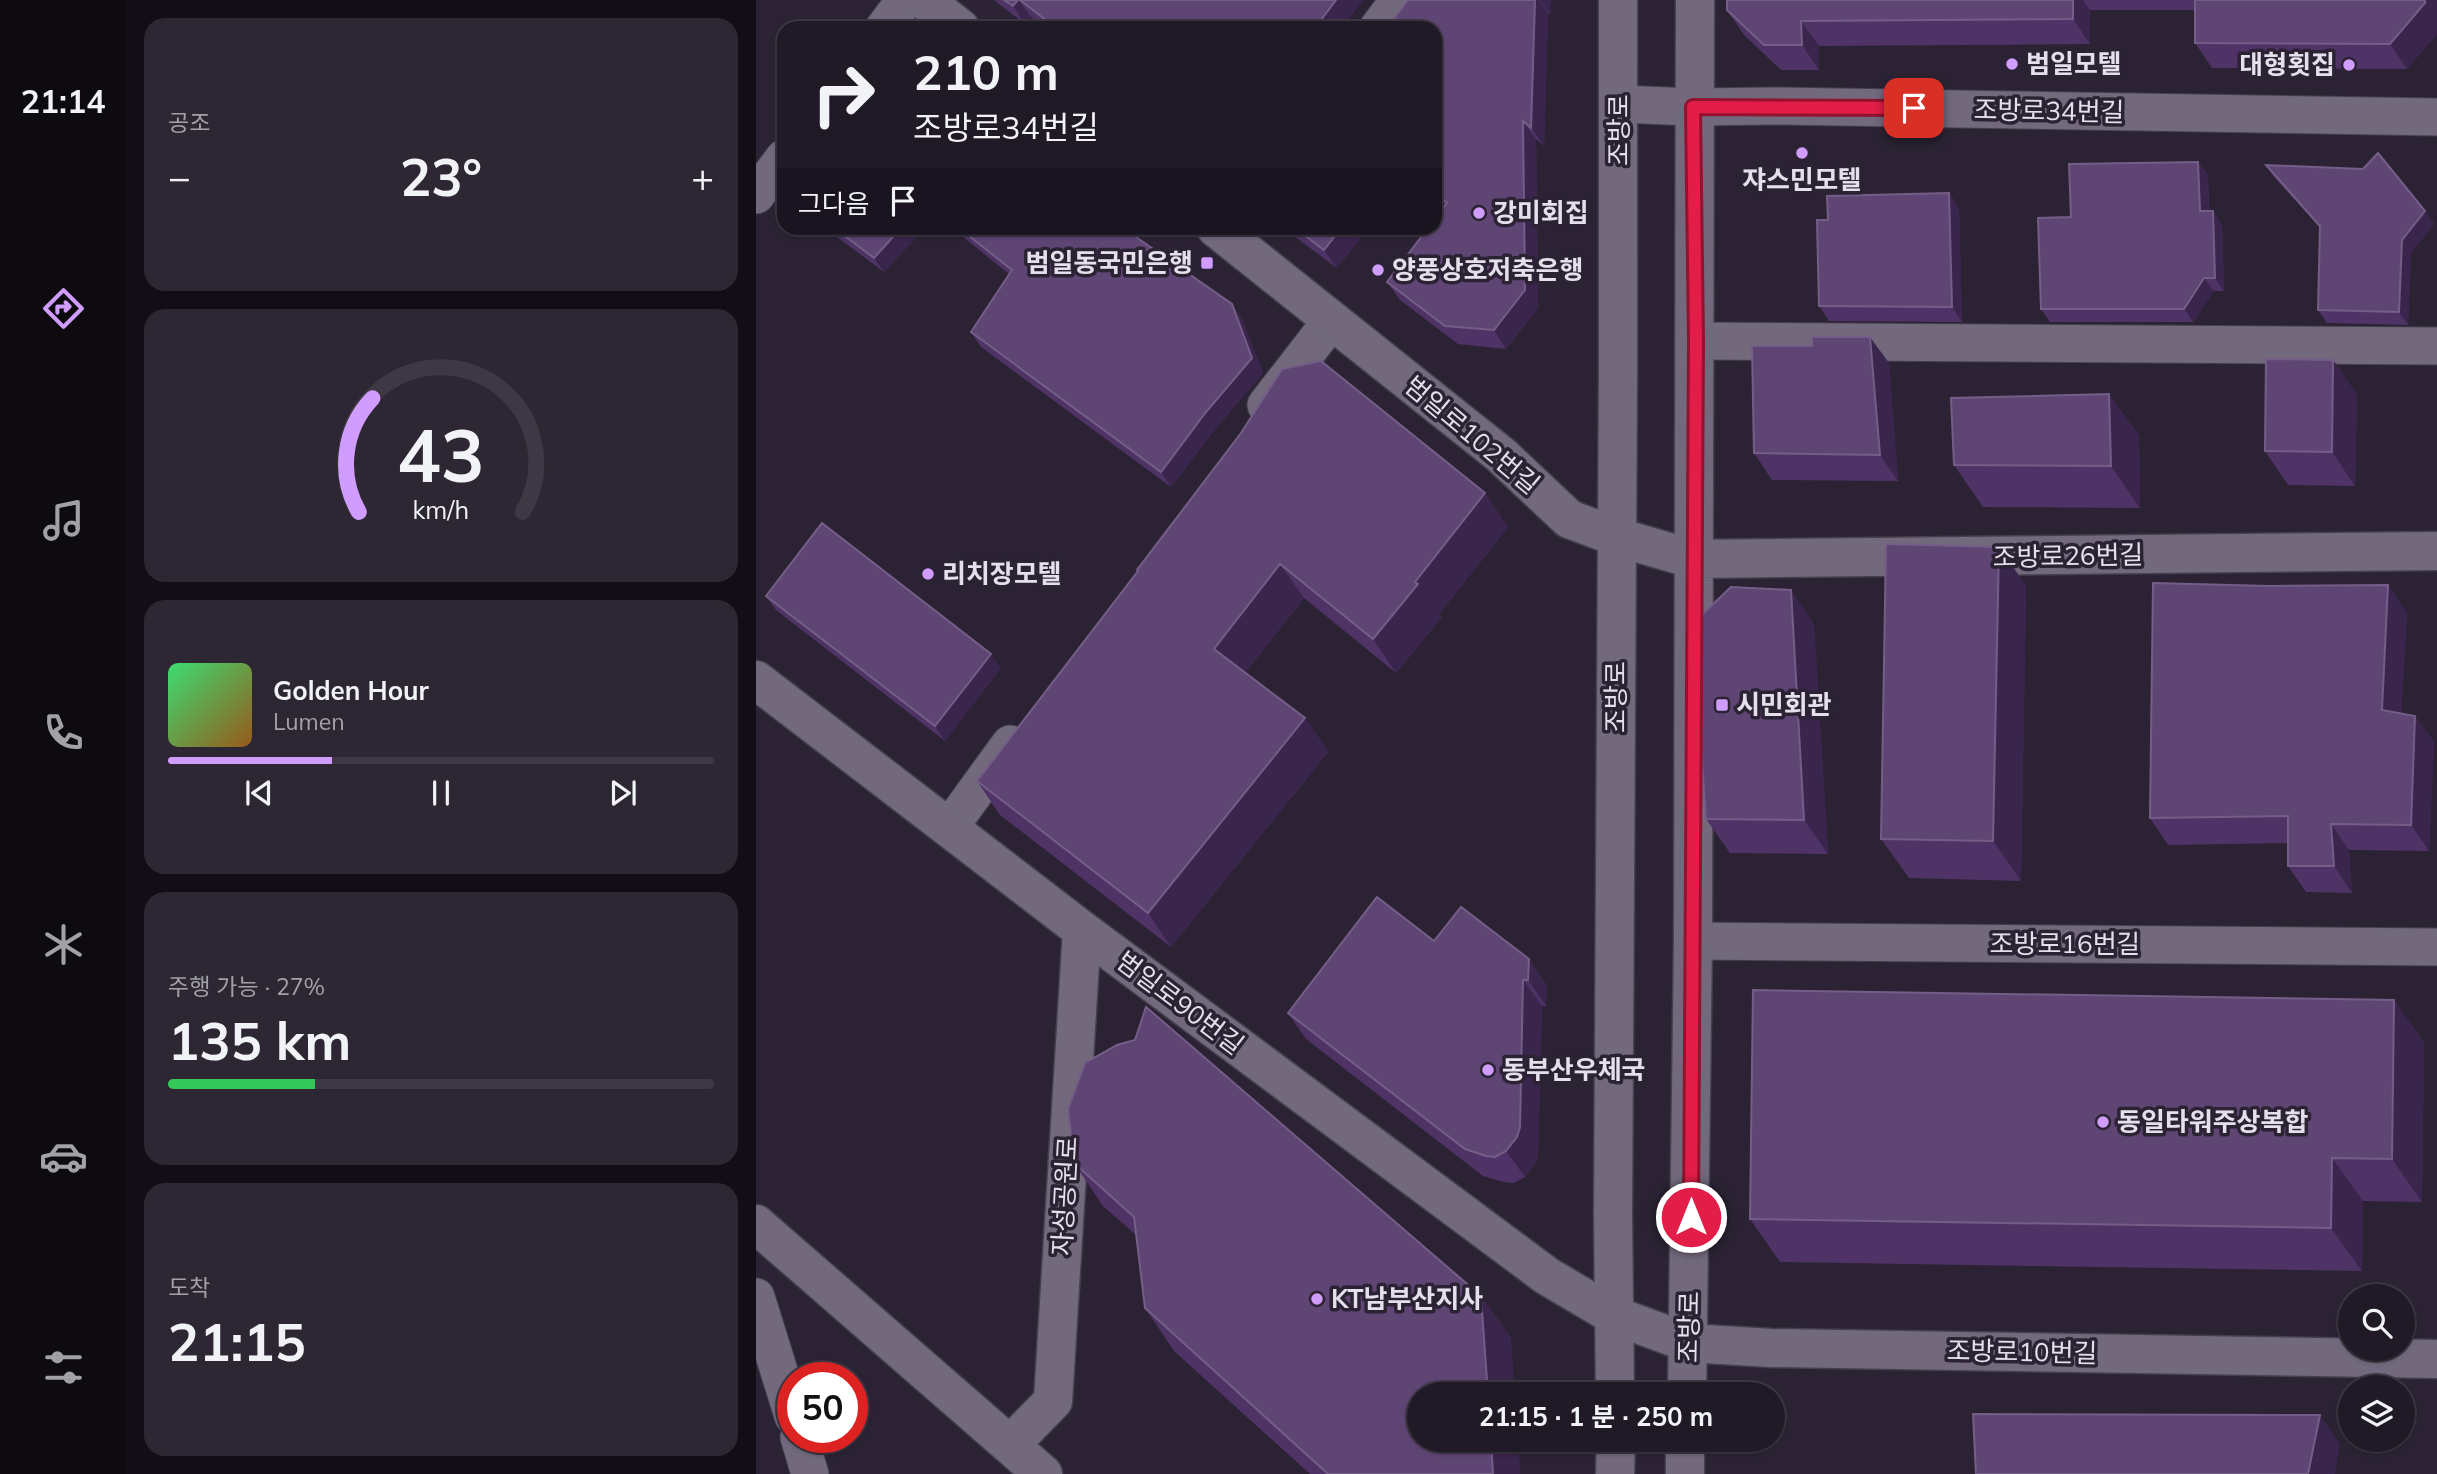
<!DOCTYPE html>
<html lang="ko">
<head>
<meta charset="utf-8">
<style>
  body { margin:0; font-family:Mulish,"Noto Sans KR",sans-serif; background:#2d2733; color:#f1f3f6; height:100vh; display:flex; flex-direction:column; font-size:26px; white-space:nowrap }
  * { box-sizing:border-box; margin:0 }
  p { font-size:23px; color:#a2a1a7 }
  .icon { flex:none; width:38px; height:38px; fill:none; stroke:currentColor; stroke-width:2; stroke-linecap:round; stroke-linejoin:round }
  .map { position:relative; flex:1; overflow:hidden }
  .drawer { display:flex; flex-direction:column; gap:18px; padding:18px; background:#120e15; width:630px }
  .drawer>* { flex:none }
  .banner { position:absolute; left:21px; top:21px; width:665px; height:214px; border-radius:21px; box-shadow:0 2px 5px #0004,0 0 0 2px #3d3844; background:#201a27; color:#f1f3f6; overflow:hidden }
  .buttons { position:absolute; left:1582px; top:1284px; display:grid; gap:14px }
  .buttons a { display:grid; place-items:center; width:77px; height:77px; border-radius:50%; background:#201a27; box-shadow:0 2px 5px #0004,0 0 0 2px #3d3844; font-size:35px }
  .speed { position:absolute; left:21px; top:1362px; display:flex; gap:14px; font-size:35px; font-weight:700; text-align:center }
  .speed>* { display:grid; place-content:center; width:91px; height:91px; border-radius:50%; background:#201a27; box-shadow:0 2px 5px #0004,0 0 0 2px #3d3844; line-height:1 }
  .speed .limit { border:10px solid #d22; background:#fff; color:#111 }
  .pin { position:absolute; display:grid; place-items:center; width:60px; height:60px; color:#fff; margin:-30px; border-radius:14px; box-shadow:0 4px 10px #0006 }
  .me { position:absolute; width:77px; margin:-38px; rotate:0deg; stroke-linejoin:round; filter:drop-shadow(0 0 5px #0008) }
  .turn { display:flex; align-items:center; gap:24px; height:147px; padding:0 21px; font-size:32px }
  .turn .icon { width:91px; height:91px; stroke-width:2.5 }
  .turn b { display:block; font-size:49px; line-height:60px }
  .then { display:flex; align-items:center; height:66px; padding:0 21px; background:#0003; gap:14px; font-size:26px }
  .big { font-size:52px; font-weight:700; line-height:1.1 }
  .drawer .widget { flex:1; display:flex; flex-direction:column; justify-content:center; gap:10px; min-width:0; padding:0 24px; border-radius:21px; background:#2d2733 }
  .drawer .dial { align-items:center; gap:0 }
  .dial svg { height:182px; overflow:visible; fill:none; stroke:#3d3844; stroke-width:7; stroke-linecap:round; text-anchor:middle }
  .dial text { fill:#f1f3f6; stroke:none }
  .song { display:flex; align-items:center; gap:21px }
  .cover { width:84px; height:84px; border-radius:10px; background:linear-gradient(135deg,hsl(140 70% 55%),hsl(30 70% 35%)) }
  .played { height:7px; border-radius:4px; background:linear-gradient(90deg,#d09dfe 30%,#3d3844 30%) }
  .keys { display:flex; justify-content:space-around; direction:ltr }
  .heat { display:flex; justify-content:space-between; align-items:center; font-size:38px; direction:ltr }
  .charge { height:10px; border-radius:5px; background:linear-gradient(90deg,#34c759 27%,#3d3844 0) }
  .trip { position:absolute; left:651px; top:1382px; width:378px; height:70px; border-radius:35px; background:#201a27; box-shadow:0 2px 5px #0004,0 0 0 2px #3d3844; font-weight:700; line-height:70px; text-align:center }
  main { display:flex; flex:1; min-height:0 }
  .menu { display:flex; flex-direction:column; width:126px; justify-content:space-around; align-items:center; background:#0d0a10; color:#a2a1a7 }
  .menu .icon { width:49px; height:49px }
  .menu .on { color:#d09dfe }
  .menu b { font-size:32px; color:#f1f3f6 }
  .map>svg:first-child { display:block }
</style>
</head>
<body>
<main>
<nav class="menu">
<b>21:14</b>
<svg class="icon on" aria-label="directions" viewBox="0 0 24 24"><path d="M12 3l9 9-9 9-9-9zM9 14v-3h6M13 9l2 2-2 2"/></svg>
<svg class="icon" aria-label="music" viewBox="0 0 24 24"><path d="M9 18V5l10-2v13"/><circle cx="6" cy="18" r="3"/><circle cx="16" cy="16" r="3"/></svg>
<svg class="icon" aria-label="phone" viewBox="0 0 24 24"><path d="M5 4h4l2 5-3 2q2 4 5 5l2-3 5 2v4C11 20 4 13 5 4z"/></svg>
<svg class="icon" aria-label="climate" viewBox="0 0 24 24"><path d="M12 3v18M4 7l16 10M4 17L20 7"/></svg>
<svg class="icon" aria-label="car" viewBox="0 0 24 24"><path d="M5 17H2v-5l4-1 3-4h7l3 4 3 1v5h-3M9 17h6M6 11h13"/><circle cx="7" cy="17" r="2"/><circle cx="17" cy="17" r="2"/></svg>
<svg class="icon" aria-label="filters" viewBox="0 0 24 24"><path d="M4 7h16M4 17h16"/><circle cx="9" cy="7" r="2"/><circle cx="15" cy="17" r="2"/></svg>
</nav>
<section class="drawer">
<div class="widget"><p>공조</p>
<div class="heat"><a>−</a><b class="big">23°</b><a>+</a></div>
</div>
<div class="widget dial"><svg viewBox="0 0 100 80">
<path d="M14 69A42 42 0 1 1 86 69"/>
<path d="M14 69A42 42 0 0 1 20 19" stroke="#d09dfe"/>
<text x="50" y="56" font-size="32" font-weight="700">43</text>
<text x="50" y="72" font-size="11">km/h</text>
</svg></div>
<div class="widget">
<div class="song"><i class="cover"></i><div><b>Golden Hour</b><p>Lumen</p></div></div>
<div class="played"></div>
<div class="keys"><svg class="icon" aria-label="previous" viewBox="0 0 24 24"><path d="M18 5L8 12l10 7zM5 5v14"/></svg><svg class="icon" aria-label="pause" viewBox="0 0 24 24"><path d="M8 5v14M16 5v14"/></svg><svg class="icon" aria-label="next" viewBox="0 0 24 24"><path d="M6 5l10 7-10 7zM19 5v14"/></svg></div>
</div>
<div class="widget"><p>주행 가능 · 27%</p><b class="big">135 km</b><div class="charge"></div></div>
<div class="widget"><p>도착</p><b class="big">21:15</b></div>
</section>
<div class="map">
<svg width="1681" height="1474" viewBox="0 0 1681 1474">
  <rect width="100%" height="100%" fill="#2b2334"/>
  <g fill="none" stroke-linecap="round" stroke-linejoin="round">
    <g stroke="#463f4d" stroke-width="39">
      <path id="street" d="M 128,28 L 149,0
        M 622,28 L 643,0
        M 863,104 L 937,107 L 1019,106 L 1681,117
        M 0,195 L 28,158
        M 940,341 L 1681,346
        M 510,405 L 576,320
        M 193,828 L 254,744
        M 937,941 L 1681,947
        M 0,1297 L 37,1416
        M 43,1437 L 54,1474"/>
    </g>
    <g stroke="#463f4d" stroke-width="41">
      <path id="secondary" d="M 168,0 L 204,28
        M 460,228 L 745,455 L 813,519 L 861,537 L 937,559 L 1681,551
        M 0,680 L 326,930 L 791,1276 L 857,1315 L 933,1343 L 1015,1348 L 1681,1359
        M 0,1224 L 287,1474
        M 859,1395 L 857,1215 L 862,374 L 862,0
        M 931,1395 L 937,941 L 939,0
        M 254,1445 L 297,1401 L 326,930
        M 859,1474 L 860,1440
        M 929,1474 L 929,1440"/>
    </g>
    <use href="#street" stroke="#72697d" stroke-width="37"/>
    <use href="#secondary" stroke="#72697d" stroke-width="38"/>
  </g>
  <path fill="#4f3366" d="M 238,0 L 607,0 L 586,28 L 289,28 L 275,17 L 270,25 Z
    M 652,0 L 795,0 L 795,15 L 792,13 L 788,146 L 780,139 L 782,308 L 750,349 L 702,344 L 644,300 L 631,282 L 687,208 L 679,202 L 679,28 L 635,28 L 633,25 Z
    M 971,0 L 1681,0 L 1651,69 L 1456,68 L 1439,43 L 1439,10 L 1334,10 L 1334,44 L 1063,46 L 1063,70 L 1025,70 L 988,35 L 971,10 Z
    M 1442,162 L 1452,175 L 1453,211 L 1457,211 L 1466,225 L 1468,291 L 1458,291 L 1437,322 L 1294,322 L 1285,309 L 1315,217 Z
    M 1510,165 L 1669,211 L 1678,224 L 1655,253 L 1652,325 L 1571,323 L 1562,310 L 1564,228 L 1519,178 Z
    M 1193,193 L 1203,208 L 1206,322 L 1073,321 L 1063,306 L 1072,220 Z
    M 69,228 L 169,228 L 128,272 Z
    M 196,228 L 367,228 L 486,319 L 507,373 L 461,427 L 415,487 L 225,347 L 215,332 L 253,274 Z
    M 527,228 L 612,228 L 581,268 Z
    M 1133,363 L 1142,481 L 1016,480 L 998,453 Z
    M 1353,394 L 1383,436 L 1384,508 L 1227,507 L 1198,465 Z
    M 1601,394 L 1599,486 L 1532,485 L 1509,451 Z
    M 729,493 L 752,527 L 683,614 L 686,617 L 640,673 L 548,598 L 489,673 L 573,751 L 415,947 L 244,815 L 221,781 L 382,572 L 381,570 Z
    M 1243,547 L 1270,586 L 1265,881 L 1153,878 L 1125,839 Z
    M 10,596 L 245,668 L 189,741 L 20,610 Z
    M 1651,612 L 1645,714 L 1659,716 L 1678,742 L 1673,851 L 1593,850 L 1596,893 L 1550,892 L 1532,866 L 1532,843 L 1412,845 L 1394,818 Z
    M 1058,624 L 1072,854 L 974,853 L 950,819 Z
    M 678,941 L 773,959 L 791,986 L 790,1006 L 786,1006 L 782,1153 L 780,1163 L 769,1177 L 758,1183 L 748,1182 L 727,1176 L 550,1039 L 532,1013 Z
    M 1638,1000 L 1668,1043 L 1666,1202 L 1607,1201 L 1606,1271 L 1024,1262 L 994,1219 Z
    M 318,1163 L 725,1296 L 755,1338 L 758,1395 L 663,1395 L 663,1440 L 762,1440 L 764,1474 L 554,1474 L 418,1351 L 389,1308 L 380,1235 L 347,1206 Z"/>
  <path fill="#3a254c" d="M 262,0 L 263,0 L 275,17 L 270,25 L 257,6 Z
    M 580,0 L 607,0 L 586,28 L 559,28 Z
    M 779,0 L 783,0 L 792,13 L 788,146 L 775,128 Z
    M 784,0 L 795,0 L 795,15 Z
    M 1317,0 L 1327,0 L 1334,10 L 1334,44 L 1317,19 Z
    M 1669,0 L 1681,0 L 1681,35 L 1651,69 L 1634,44 Z
    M 1045,21 L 1063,46 L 1063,70 L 1046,45 Z
    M 767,121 L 780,139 L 782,308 L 750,349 L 738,330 Z
    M 1442,162 L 1452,175 L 1453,225 L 1444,211 Z
    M 1193,193 L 1203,208 L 1206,322 L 1196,307 Z
    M 1457,211 L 1466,225 L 1468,291 L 1459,278 Z
    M 1669,211 L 1678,224 L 1655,253 L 1652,325 L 1643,312 L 1646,240 Z
    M 145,228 L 169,228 L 128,272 L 118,258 Z
    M 585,228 L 612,228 L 581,268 L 568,250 Z
    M 1448,278 L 1458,291 L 1437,322 L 1428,309 Z
    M 476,304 L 486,319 L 507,373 L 461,427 L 415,487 L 405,472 Z
    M 1114,337 L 1133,363 L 1142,481 L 1124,455 Z
    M 1577,360 L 1601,394 L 1599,486 L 1576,452 Z
    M 1353,394 L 1383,436 L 1384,508 L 1355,466 Z
    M 729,493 L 752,527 L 683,614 L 686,617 L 640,673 L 617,639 L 659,582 Z
    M 1243,547 L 1270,586 L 1265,881 L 1237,841 Z
    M 524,564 L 548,598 L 481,683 L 458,649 Z
    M 1632,585 L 1651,612 L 1644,737 L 1626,710 Z
    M 1035,590 L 1058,624 L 1072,854 L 1048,820 Z
    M 235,654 L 245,668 L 189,741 L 179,726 Z
    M 1659,716 L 1678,742 L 1673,851 L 1655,825 Z
    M 549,718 L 573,751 L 415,947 L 392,913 Z
    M 1575,824 L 1593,850 L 1596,893 L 1578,866 Z
    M 773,959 L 791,986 L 790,1006 L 772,980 Z
    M 767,980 L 786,1006 L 782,1153 L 780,1163 L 769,1177 L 750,1151 Z
    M 1638,1000 L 1668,1043 L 1666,1202 L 1636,1159 Z
    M 1576,1158 L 1607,1201 L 1606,1271 L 1575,1228 Z
    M 725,1296 L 755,1338 L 758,1395 L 732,1395 Z
    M 1564,1415 L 1584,1444 L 1579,1474 L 1552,1474 Z
    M 735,1440 L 762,1440 L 764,1474 L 737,1474 Z"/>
  <path fill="#5f4574" stroke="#745e87" stroke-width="2" d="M 248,0 L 262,0 L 257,6 Z
    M 264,0 L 580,0 L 559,28 L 300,28 Z
    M 652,0 L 779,0 L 775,128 L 767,121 L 769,290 L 738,330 L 689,326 L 631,282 L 672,228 L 679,228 L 679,219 L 691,203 L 679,193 L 679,28 L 637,28 L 633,25 Z
    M 971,0 L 1317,0 L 1317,19 L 1045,21 L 1046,45 L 1008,45 L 971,10 Z
    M 1439,0 L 1669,0 L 1669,3 L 1634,44 L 1439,43 Z
    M 1622,153 L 1669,211 L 1646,240 L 1643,312 L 1562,310 L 1564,226 L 1510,165 L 1607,169 Z
    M 1442,162 L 1444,211 L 1457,211 L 1459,278 L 1448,278 L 1428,309 L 1285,309 L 1282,218 L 1315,217 L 1313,164 Z
    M 28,181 L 28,190 L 24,186 Z
    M 1193,193 L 1196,307 L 1063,306 L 1061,220 L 1072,220 L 1071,196 Z
    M 78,228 L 145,228 L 118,258 Z
    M 203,228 L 367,228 L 476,304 L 496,358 L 450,412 L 405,472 L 215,332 L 256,270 Z
    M 539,228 L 585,228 L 568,250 Z
    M 1056,337 L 1114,337 L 1124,455 L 998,453 L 996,346 L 1056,346 Z
    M 1510,359 L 1577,360 L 1576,452 L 1509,451 Z
    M 565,361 L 729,493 L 659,582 L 662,584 L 617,639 L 524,564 L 458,649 L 549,718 L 392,913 L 221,781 L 382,571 L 381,570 L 485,433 L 526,369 Z
    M 1353,394 L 1355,466 L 1198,465 L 1195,398 Z
    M 66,523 L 235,654 L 179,726 L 10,596 Z
    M 1130,544 L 1243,547 L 1237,841 L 1125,839 Z
    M 1397,583 L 1514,586 L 1632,585 L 1626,710 L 1659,716 L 1655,825 L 1575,824 L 1578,866 L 1532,866 L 1532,816 L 1394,818 Z
    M 975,587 L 1035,590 L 1048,820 L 950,819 L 936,624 Z
    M 621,897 L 678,941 L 705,907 L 773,959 L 772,980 L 767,980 L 764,1127 L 761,1137 L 750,1151 L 739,1157 L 730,1156 L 709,1149 L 532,1013 Z
    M 997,990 L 1638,1000 L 1636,1159 L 1576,1158 L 1575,1228 L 994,1219 Z
    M 390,1007 L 725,1296 L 732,1395 L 663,1395 L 663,1440 L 735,1440 L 737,1474 L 572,1474 L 389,1308 L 378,1217 L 318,1163 L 312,1109 L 329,1063 L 361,1045 L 379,1040 Z
    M 1217,1414 L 1564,1415 L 1552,1474 L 1220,1474 Z"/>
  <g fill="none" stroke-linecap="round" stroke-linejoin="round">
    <g stroke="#92132f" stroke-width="18">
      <path id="route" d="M 935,1217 L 940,341 L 937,107 L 1158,108"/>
    </g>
    <use href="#route" stroke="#e11d48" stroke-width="12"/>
  </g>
  <g fill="#d09dfe" stroke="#2b2334" stroke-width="2.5">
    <circle cx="1256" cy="64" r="7"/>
    <circle cx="1593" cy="65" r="7"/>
    <circle cx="1046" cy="153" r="7"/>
    <circle cx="723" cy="213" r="7"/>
    <rect x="444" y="256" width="14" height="14" rx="3.5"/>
    <circle cx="622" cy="270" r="7"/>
    <circle cx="172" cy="574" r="7"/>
    <rect x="959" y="698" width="14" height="14" rx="3.5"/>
    <circle cx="732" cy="1070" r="7"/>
    <circle cx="1347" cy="1122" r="7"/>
    <circle cx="561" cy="1299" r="7"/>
  </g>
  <g text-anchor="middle" stroke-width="7" stroke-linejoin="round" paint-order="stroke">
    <g font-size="26" font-weight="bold" fill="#e4dfea" stroke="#2b2334" text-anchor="start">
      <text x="1270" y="73">범일모텔</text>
      <text x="1579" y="74" text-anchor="end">대형횟집</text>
      <text x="1046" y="189" text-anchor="middle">쟈스민모텔</text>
      <text x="737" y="222">강미회집</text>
      <text x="437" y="272" text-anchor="end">범일동국민은행</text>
      <text x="636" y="279">양풍상호저축은행</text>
      <text x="186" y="583">리치장모텔</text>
      <text x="980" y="714">시민회관</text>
      <text x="746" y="1079">동부산우체국</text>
      <text x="1361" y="1131">동일타워주상복합</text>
      <text x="575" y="1308">KT남부산지사</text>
    </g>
    <g font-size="26" fill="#e4dfea" stroke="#2b2334">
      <text transform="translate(1293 111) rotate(1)" y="9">조방로34번길</text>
      <text transform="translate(863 130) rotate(-90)" y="9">조방로</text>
      <text transform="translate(716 435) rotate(40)" y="9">범일로102번길</text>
      <text transform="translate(1312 556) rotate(-1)" y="9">조방로26번길</text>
      <text transform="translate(860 697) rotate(-90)" y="9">조방로</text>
      <text x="1309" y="953">조방로16번길</text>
      <text transform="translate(424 1003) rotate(37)" y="9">범일로90번길</text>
      <text transform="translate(309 1196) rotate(-87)" y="9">자성공원로</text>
      <text transform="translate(933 1327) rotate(-89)" y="9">조방로</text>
      <text transform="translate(1266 1352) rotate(1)" y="9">조방로10번길</text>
    </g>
  </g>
</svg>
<div class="buttons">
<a><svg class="icon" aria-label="search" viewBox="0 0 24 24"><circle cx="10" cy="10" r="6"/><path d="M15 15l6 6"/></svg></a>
<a><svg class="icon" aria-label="layers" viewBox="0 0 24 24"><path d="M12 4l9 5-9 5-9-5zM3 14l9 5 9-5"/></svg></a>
</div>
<div class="speed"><div class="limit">50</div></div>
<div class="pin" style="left:1158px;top:108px;background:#d93025"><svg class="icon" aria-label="arrive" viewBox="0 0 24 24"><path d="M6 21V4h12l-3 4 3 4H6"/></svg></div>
<svg class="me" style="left:935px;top:1217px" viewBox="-20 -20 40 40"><circle r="17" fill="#e11d48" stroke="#fff" stroke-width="3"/><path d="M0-11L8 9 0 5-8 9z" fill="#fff"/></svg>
<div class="trip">21:15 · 1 분 · 250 m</div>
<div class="banner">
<div class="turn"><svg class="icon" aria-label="right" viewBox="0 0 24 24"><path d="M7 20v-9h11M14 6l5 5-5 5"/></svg><div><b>210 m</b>조방로34번길</div></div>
<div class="then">그다음<svg class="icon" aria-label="arrive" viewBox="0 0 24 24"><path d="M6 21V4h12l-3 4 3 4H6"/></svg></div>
</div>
</div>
</main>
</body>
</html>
